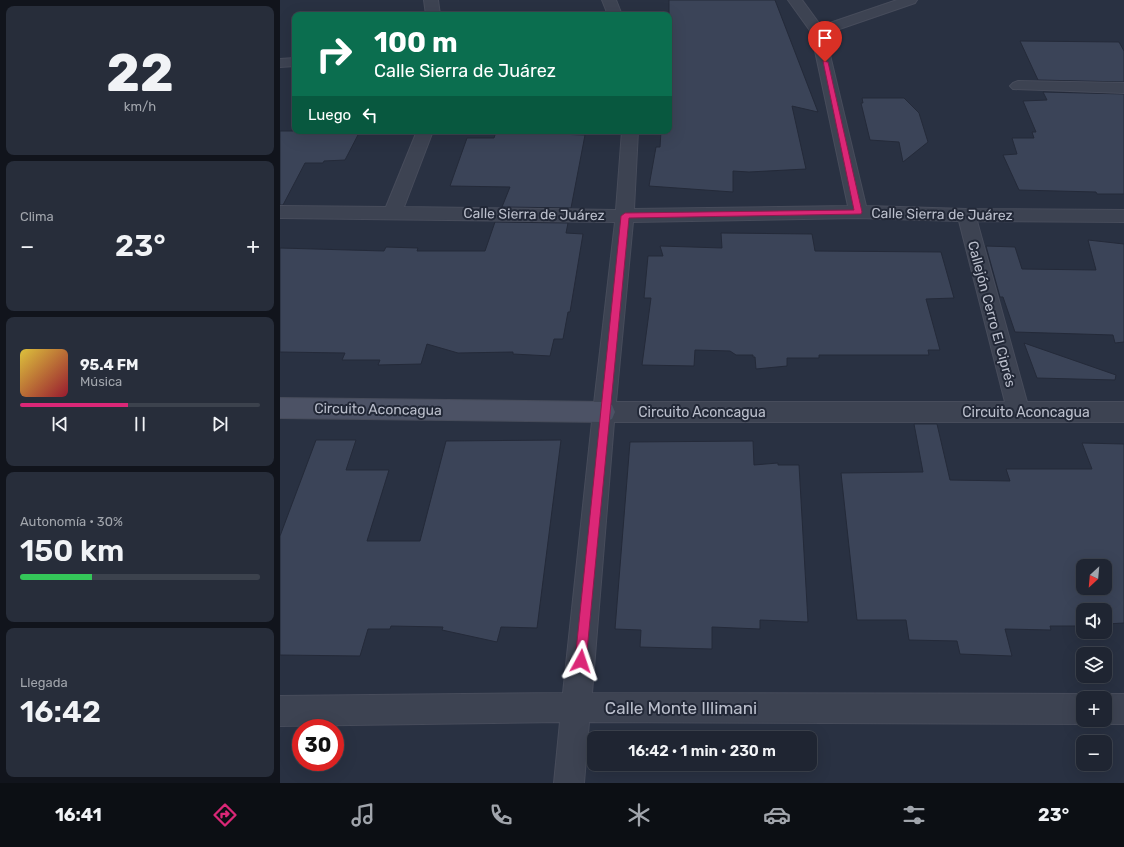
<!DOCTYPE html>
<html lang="es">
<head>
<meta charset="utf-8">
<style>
  body { margin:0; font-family:Rubik,sans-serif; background:#272d3a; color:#f1f3f6; height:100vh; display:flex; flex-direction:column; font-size:15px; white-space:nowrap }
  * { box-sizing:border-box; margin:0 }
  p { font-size:13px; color:#a1a5ac }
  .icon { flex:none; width:22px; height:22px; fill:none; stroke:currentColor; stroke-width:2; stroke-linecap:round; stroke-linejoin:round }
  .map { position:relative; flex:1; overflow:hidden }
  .details { display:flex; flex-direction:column; gap:6px; padding:6px; background:#11141c; width:280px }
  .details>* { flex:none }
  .top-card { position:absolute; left:12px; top:12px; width:380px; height:122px; border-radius:8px; box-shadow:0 4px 16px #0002,0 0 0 1px #3c424d; background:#0b6e4f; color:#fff; overflow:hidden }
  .needle { width:26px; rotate:206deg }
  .tools { position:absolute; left:796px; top:559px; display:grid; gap:8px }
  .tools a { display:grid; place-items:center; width:36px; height:36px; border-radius:8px; background:#1f2532; box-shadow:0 4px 16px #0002,0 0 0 1px #3c424d; font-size:20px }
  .speed { position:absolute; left:12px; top:719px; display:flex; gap:8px; font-size:20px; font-weight:700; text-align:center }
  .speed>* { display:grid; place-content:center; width:52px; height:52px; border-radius:50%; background:#1f2532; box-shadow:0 4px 16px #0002,0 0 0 1px #3c424d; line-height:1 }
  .speed .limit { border:6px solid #d22; background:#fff; color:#111 }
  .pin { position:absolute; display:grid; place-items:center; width:34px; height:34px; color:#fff; margin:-41px -17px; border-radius:50% 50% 50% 0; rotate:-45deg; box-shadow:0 0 4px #0007 }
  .pin .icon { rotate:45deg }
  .me { position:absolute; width:44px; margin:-22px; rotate:5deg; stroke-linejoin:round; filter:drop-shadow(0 0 3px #0008) }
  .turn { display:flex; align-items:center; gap:14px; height:84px; padding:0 16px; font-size:18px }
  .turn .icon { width:52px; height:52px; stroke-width:2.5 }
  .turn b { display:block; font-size:28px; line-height:34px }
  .then { display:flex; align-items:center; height:38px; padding:0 16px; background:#0003; gap:8px; font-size:15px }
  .big { font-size:30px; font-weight:600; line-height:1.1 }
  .details .card { flex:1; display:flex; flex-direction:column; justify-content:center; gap:6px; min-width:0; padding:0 14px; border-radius:8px; background:#272d3a }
  .details .dial { align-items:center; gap:0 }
  .dial b { font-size:52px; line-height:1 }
  .song { display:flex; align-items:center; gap:12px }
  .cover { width:48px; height:48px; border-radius:6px; background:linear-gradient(135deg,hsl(50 70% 55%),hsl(350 70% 35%)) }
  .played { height:4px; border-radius:2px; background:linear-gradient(90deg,#db2777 45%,#3c424d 45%) }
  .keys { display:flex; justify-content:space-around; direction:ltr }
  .heat { display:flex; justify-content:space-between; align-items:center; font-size:22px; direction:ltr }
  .charge { height:6px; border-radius:3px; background:linear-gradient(90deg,#34c759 30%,#3c424d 0) }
  .trip { position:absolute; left:307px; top:731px; width:230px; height:40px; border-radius:8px; background:#1f2532; box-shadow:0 4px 16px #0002,0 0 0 1px #3c424d; font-weight:600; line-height:40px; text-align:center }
  .dock { display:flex; height:64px; justify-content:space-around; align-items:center; background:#0c0f14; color:#a1a5ac }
  .dock .icon { width:28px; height:28px }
  .dock .active { color:#db2777 }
  .dock b { font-size:18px; color:#f1f3f6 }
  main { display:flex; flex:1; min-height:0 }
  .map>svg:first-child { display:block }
</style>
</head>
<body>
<main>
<section class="details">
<div class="card dial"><b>22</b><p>km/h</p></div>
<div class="card"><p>Clima</p>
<div class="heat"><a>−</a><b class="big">23°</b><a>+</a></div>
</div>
<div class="card">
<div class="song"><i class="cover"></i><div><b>95.4 FM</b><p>Música</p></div></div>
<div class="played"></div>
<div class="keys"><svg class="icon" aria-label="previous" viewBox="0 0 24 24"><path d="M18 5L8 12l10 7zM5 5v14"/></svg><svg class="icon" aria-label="pause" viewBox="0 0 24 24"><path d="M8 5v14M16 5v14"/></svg><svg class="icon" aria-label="next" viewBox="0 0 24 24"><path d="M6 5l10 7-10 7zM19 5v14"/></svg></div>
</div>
<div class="card"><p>Autonomía · 30%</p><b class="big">150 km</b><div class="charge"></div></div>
<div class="card"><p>Llegada</p><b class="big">16:42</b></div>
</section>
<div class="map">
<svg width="844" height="783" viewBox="0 0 844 783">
  <rect width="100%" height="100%" fill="#293142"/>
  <path fill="#3b4458" stroke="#242a39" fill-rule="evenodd" d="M 389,0 L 495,0 L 538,112 L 512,106 L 526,169 L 469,172 L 453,171 L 453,192 L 369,186 L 376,147 L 380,147 L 381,131 L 389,131 Z
    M 740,41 L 839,42 L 844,51 L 844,82 L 758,80 Z
    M 763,92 L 844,94 L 844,194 L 817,194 L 816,192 L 739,190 L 723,155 L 737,154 L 732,138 L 754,138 L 752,132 L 756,132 L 743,101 L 767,100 Z
    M 582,98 L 624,98 L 639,113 L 648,142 L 623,162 L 619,142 L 590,140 L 581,103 L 583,103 Z
    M 0,131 L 80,131 L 65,160 L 44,161 L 43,163 L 25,163 L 3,205 L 0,205 Z
    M 216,132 L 277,132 L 277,134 L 305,135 L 291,208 L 222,207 L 230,187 L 170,186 L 187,138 L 214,138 Z
    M 215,222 L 288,223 L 286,233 L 303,234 L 290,312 L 288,312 L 283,339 L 274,339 L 270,356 L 233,354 L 233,352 L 178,353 L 147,344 L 141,364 L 98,365 L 100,360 L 62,360 L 65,353 L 0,352 L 0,248 L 104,251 L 106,247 L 138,248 L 137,251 L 205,251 Z
    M 441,233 L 532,234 L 535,251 L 661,252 L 674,298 L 646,299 L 660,350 L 648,350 L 649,355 L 539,355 L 539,358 L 507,358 L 507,366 L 476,369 L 475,357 L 473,357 L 473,355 L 456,355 L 450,351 L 415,350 L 414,366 L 362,365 L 371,298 L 364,298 L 368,256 L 383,256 L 380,246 L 442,248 Z
    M 808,240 L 844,244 L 844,342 L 835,343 L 833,335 L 735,332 L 723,297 L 720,297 L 706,246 L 735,247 L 742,269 L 816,270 Z
    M 744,343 L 836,375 L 835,380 L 757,378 Z
    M 634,424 L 657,424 L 670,480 L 730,481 L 726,469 L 812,469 L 802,443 L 844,444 L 844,623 L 825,624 L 825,610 L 803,610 L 803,626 L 770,626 L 771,630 L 725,629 L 732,656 L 680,654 L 677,641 L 629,640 L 626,620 L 577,620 L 561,473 L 643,472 ZM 803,566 L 825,566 L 825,588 L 803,588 Z
    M 36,440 L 76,440 L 66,470 L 109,470 L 87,541 L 140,541 L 166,441 L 281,440 L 257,628 L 221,627 L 217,642 L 162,630 L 163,627 L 111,626 L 110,629 L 88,629 L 80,656 L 0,655 L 0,536 Z
    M 473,441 L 474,465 L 498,463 L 498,465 L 519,465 L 528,622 L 480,620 L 480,629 L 432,627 L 432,649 L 360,647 L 361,630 L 335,629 L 350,442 Z"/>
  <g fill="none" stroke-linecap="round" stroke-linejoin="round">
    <g stroke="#474c5b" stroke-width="2">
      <path id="street" d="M 144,0 L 158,0 L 160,15 L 146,15 Z
        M 322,0 L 336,0 L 342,15 L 328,15 Z
        M 508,0 L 522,0 L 541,26 L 617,0 L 637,0 L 635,3 L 545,34 L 586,206 L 686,209 L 844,210 L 844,222 L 697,221 L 747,402 L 844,402 L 844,422 L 334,422 L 312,693 L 803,694 L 812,698 L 803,698 L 803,720 L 812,720 L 803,724 L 309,722 L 304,783 L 274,783 L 280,722 L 0,726 L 0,696 L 283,693 L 313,412 L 335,222 L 0,218 L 0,206 L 106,207 L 137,131 L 153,131 L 124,207 L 336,210 L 342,131 L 358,131 L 354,209 L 568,206 L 531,32 ZM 578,218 L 679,221 L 725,402 L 336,402 L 353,222 Z
        M 15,58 L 15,66 L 0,67 L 0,59 Z
        M 738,81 L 844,83 L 844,93 L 733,89 L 730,86 L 733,83 Z
        M 825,694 L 844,694 L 844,724 L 825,724 L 816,720 L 825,720 L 825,698 L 816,698 Z"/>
    </g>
    <g stroke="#474c5b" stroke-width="2">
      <path id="secondary" d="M 0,398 L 324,402 L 332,405 L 335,412 L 332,419 L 324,422 L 0,418 Z"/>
    </g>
    <use href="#street" fill="#3d4352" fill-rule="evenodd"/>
    <use href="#secondary" fill="#4c5265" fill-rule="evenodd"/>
  </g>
  <path fill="#db2777" stroke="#8e194d" d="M 543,61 L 548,62 L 582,212 L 581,214 L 349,218 L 306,661 L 305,665 L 301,666 L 297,665 L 295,661 L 341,216 L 345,213 L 574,210 Z"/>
  <g text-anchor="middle" stroke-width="4" stroke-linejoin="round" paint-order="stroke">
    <g font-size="14" fill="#bbbfcc" stroke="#222837">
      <text transform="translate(254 214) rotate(1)" y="5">Calle Sierra de Juárez</text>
      <text transform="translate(662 214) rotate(1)" y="5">Calle Sierra de Juárez</text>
      <text transform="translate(712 314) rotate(75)" y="5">Callejón Cerro El Ciprés</text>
      <text transform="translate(98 409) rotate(1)" y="5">Circuito Aconcagua</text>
      <text x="422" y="417">Circuito Aconcagua</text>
      <text x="746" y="417">Circuito Aconcagua</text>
    </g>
    <g font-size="17" fill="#bbbfcc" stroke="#222837">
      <text x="401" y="714">Calle Monte Illimani</text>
    </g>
  </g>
</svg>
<div class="tools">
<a><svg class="needle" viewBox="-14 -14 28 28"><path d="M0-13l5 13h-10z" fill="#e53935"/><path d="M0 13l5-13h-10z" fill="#a1a5ac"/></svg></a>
<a><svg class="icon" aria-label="sound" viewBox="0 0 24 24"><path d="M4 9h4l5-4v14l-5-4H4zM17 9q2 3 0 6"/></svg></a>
<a><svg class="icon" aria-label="layers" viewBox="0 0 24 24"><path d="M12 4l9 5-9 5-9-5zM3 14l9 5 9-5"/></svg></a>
<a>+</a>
<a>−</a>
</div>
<div class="speed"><div class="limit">30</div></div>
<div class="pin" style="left:545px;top:62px;background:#d93025"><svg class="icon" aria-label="arrive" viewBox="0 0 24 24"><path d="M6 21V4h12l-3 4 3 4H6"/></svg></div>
<svg class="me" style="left:301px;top:661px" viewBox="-20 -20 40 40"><path d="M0-17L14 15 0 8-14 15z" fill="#db2777" stroke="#fff" stroke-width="4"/></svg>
<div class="trip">16:42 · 1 min · 230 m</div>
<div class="top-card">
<div class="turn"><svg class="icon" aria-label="right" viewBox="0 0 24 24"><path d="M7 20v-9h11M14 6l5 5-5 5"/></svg><div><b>100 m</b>Calle Sierra de Juárez</div></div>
<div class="then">Luego<svg class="icon" aria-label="left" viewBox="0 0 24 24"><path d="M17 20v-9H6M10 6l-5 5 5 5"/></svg></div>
</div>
</div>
</main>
<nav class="dock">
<b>16:41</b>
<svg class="icon active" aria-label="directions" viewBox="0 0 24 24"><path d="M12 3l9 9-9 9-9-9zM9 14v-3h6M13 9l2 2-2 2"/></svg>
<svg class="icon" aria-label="music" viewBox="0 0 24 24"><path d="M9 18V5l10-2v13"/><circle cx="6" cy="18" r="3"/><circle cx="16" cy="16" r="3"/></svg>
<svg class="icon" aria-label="phone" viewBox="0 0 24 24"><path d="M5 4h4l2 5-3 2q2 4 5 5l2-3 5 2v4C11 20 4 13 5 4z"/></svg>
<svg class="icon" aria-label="climate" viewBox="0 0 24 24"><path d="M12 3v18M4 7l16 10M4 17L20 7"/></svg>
<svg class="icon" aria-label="car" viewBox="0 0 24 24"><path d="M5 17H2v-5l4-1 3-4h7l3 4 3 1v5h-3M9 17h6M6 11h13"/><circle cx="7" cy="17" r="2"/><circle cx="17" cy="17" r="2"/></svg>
<svg class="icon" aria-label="filters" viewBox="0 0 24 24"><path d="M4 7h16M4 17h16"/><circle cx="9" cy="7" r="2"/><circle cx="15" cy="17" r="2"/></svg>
<b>23°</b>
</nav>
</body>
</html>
